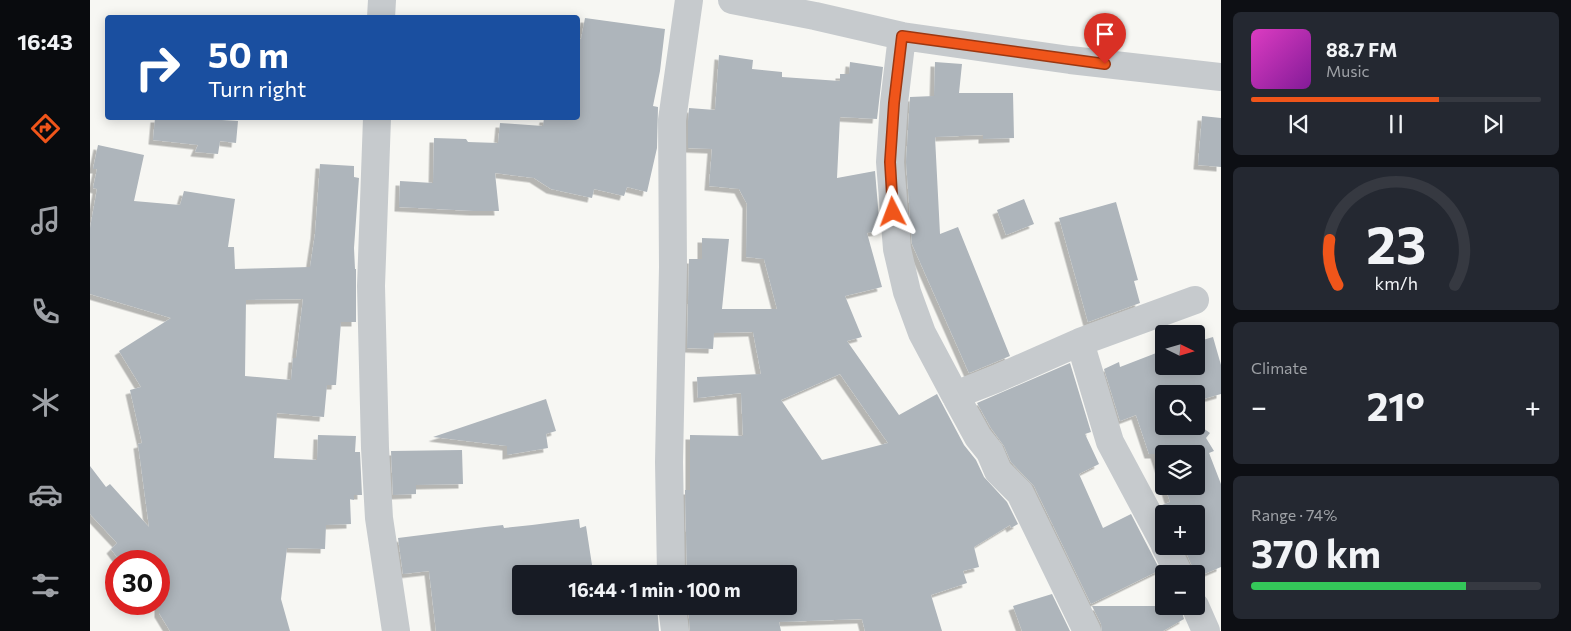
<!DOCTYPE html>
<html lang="en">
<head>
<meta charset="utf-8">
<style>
  body { margin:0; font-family:Commissioner,sans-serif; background:#242831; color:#f1f3f6; height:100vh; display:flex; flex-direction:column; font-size:19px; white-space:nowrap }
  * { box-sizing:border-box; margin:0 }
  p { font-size:16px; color:#9ea1a6 }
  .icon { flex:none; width:28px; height:28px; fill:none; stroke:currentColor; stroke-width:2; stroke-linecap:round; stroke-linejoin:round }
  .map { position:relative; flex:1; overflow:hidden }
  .panel { display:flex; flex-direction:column; gap:12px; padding:12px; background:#0d0f14; width:350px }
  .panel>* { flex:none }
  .hud { position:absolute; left:15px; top:15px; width:475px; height:105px; border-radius:5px; box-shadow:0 2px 12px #0003; background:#1a4fa0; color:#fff; overflow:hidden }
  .needle { width:32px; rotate:95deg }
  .fabs { position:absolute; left:1065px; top:325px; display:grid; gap:10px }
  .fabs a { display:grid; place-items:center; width:50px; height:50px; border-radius:5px; background:#171b24; box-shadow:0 2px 12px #0003; font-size:25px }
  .speed { position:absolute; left:15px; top:550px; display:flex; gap:10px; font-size:25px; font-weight:700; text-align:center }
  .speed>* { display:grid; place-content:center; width:65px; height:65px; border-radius:50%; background:#171b24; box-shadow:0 2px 12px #0003; line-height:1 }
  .speed .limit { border:8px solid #d22; background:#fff; color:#111 }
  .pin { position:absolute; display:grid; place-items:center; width:42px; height:42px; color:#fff; margin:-51px -21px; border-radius:50% 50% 50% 0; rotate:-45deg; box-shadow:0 0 5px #0007 }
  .pin .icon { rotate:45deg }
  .me { position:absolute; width:55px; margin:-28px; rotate:357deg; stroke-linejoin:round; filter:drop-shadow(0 0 4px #0008) }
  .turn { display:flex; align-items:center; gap:18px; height:105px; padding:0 20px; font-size:22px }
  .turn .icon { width:65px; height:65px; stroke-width:2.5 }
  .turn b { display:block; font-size:35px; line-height:42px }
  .big { font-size:38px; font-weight:700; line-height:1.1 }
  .panel .card { flex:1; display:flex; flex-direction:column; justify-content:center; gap:8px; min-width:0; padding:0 18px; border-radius:8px; background:#242831 }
  .panel .dial { align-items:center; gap:0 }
  .dial svg { height:130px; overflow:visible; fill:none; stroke:#363941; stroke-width:7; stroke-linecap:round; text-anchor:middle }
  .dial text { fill:#f1f3f6; stroke:none }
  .song { display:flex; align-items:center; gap:15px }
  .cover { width:60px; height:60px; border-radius:8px; background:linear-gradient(135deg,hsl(310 70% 55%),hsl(290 70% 35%)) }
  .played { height:5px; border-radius:2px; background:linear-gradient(90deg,#f0551a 65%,#363941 65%) }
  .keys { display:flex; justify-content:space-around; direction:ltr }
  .heat { display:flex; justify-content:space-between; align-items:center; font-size:28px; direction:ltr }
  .charge { height:8px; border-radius:4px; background:linear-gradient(90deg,#34c759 74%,#363941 0) }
  .trip { position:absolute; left:422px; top:565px; width:285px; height:50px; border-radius:5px; background:#171b24; box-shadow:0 2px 12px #0003; font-weight:700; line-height:50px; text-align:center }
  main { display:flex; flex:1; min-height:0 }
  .menu { display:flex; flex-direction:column; width:90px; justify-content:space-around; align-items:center; background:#090b0e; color:#9ea1a6 }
  .menu .icon { width:35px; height:35px }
  .menu .current { color:#f0551a }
  .menu b { font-size:22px; color:#f1f3f6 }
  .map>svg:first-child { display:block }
</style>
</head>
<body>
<main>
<nav class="menu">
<b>16:43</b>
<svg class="icon current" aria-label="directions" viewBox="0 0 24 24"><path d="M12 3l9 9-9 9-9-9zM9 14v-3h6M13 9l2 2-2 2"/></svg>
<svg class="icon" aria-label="music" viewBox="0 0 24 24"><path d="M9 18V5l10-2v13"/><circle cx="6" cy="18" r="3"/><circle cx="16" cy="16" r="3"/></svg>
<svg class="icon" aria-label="phone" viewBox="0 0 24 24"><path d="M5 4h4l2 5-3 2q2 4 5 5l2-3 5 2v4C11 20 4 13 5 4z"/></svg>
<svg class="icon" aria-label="climate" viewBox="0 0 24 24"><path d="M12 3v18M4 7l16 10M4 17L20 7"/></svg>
<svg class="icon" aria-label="car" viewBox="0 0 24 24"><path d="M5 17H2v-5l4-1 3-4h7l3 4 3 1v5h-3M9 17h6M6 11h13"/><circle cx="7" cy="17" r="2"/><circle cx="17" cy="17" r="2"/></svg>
<svg class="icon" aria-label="filters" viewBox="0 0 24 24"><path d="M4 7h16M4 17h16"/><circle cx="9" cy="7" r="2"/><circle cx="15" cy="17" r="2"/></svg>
</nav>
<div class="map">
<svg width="1131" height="631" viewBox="0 0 1131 631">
  <defs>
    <filter id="shadow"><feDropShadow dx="-4.5" dy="4.5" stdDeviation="0" flood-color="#0004"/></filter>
  </defs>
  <rect width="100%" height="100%" fill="#f7f7f3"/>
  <path fill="#aeb5bb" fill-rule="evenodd" filter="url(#shadow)" d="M 495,18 L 575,29 L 570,71 L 563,106 L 568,107 L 567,148 L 557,192 L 537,187 L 534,196 L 504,189 L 502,198 L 461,189 L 444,178 L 405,173 L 409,211 L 384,211 L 309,207 L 310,181 L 343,183 L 344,138 L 376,139 L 378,142 L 408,143 L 410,123 L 453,126 L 454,118 L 488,118 L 488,38 L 491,39 Z
    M 629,55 L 663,60 L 662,69 L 692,72 L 692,77 L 750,81 L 750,74 L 759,74 L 760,62 L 793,67 L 787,119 L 750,117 L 747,178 L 785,171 L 790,231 L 777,233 L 792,287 L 755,296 L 772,337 L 757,341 L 809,415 L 847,394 L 874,445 L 886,460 L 894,477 L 917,502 L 928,524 L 921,528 L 920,525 L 884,547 L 889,567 L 873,571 L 877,583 L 841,595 L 852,631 L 775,631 L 772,619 L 689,622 L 691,631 L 600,631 L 598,606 L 699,606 L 699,574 L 597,574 L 595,490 L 600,490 L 600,435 L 653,436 L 651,393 L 608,398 L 607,377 L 671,374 L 663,332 L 624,333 L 623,349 L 597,348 L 599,259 L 612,259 L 612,238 L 639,239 L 632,309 L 687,309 L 674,259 L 656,257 L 657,204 L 649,189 L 619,186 L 622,149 L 598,148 L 598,121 L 599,108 L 625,110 ZM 750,374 L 798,443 L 732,460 L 691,400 Z
    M 845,62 L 872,64 L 869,93 L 923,93 L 924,138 L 893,139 L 893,135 L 845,137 L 850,234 L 868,227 L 920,356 L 879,373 L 822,244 L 816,162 L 820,97 L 844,96 Z
    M 1112,116 L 1131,118 L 1131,167 L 1108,165 Z
    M 65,118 L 132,118 L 132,120 L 148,121 L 146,143 L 130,141 L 128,154 L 105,152 L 108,145 L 63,140 Z
    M 8,145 L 54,155 L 44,201 L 90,205 L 94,191 L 145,199 L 138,247 L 144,247 L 145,269 L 220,267 L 225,234 L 230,164 L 264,166 L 264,177 L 269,178 L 264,248 L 265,269 L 266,269 L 266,322 L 251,322 L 246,385 L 237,385 L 234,417 L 187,413 L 184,458 L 227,460 L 228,435 L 266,436 L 265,452 L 270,452 L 272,495 L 264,495 L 264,500 L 260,499 L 261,524 L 236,525 L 235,549 L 197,548 L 191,599 L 200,631 L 80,631 L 69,613 L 69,561 L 30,561 L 21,549 L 27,543 L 0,514 L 0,466 L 16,487 L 20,484 L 59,527 L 48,444 L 52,443 L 40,390 L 51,387 L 29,351 L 81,318 L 0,294 L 0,228 L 7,189 L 3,188 L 7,169 L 3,169 ZM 213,299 L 206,358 L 203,358 L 201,380 L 155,376 L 156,300 Z
    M 934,199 L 944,224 L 916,235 L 907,210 Z
    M 1026,202 L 1048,280 L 1044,281 L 1050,303 L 998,322 L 969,218 Z
    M 1123,337 L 1131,365 L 1131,394 L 1106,401 L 1106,394 L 1074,394 L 1074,426 L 1106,426 L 1106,423 L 1120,433 L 1116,438 L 1124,451 L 1119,453 L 1131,484 L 1131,567 L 1107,577 L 1093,546 L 1106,546 L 1106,514 L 1076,514 L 1072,505 L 1080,502 L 1075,486 L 1106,486 L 1106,454 L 1074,454 L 1074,481 L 1065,454 L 1059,454 L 1046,415 L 1030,421 L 1014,369 L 1029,362 L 1030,367 L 1074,350 L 1074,366 L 1106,366 L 1106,342 Z
    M 980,363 L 1001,432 L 995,434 L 1009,464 L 989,474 L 1013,528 L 1041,514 L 1070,570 L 1001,604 L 944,486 L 921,462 L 914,446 L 901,428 L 887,403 Z
    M 456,399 L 466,431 L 456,434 L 458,448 L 417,455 L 417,446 L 343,437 Z
    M 372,450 L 373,484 L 326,485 L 326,494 L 303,495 L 301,451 Z
    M 489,519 L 490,528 L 496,526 L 502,565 L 507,565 L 507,571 L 514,571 L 515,574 L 431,574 L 431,606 L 567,606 L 569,631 L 346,631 L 339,571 L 313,574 L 308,538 L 395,527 L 413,525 L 414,528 L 442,525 Z
    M 962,594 L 980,631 L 932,631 L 923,606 Z
    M 1002,606 L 1090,606 L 1094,619 L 1073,631 L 1012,631 L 1011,624 Z"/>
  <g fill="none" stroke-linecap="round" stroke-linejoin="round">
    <path stroke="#c6cacd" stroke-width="28" d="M 642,0 L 725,16 L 812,36 L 980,60 L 1131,77
      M 291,18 L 292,0
      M 812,36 L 804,103 L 800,162 L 807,249 L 817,292 L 832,333 L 865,395 L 888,437 L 900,452 L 908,471 L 930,493 L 997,631
      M 287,118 L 281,286 L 285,448 L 289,518 L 306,631
      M 990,342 L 1105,300
      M 865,395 L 906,379 L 990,342 L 1020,442 L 1074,543
      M 1075,546 L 1089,574
      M 581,574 L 579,462 L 583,267 L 582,120 L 599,0
      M 582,606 L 585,631
      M 1105,606 L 1116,631"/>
  </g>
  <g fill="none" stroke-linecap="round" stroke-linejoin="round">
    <g stroke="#9c3711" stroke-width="12">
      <path id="route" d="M 803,212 L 800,162 L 804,103 L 812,36 L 1015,64"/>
    </g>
    <use href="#route" stroke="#f0551a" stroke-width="9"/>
  </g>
</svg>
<div class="fabs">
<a><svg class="needle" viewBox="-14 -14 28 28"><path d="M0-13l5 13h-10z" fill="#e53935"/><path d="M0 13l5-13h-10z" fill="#9ea1a6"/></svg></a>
<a><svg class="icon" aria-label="search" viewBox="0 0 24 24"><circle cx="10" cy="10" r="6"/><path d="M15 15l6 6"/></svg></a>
<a><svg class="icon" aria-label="layers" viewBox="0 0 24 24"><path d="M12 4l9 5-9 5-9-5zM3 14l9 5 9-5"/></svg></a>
<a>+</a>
<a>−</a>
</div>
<div class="speed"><div class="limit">30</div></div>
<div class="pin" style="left:1015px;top:64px;background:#d93025"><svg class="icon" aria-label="arrive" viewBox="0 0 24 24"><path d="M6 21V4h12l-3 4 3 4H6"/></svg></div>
<svg class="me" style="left:803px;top:212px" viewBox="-20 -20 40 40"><path d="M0-17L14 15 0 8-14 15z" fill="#f0551a" stroke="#fff" stroke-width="4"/></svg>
<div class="trip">16:44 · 1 min · 100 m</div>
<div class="hud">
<div class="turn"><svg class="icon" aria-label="right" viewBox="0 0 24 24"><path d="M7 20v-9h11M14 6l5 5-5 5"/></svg><div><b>50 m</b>Turn right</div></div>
</div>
</div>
<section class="panel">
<div class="card">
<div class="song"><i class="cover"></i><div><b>88.7 FM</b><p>Music</p></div></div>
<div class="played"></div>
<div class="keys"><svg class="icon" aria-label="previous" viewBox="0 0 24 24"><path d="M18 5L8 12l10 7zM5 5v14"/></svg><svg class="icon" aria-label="pause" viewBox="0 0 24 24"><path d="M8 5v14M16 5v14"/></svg><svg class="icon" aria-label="next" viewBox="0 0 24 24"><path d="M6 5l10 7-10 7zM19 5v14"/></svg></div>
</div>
<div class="card dial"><svg viewBox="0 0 100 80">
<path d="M14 69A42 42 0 1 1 86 69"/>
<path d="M14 69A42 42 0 0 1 9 41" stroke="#f0551a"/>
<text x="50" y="56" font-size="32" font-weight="700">23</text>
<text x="50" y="72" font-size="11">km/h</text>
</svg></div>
<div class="card"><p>Climate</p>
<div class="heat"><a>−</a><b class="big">21°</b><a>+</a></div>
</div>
<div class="card"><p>Range · 74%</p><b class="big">370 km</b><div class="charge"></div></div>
</section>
</main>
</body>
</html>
